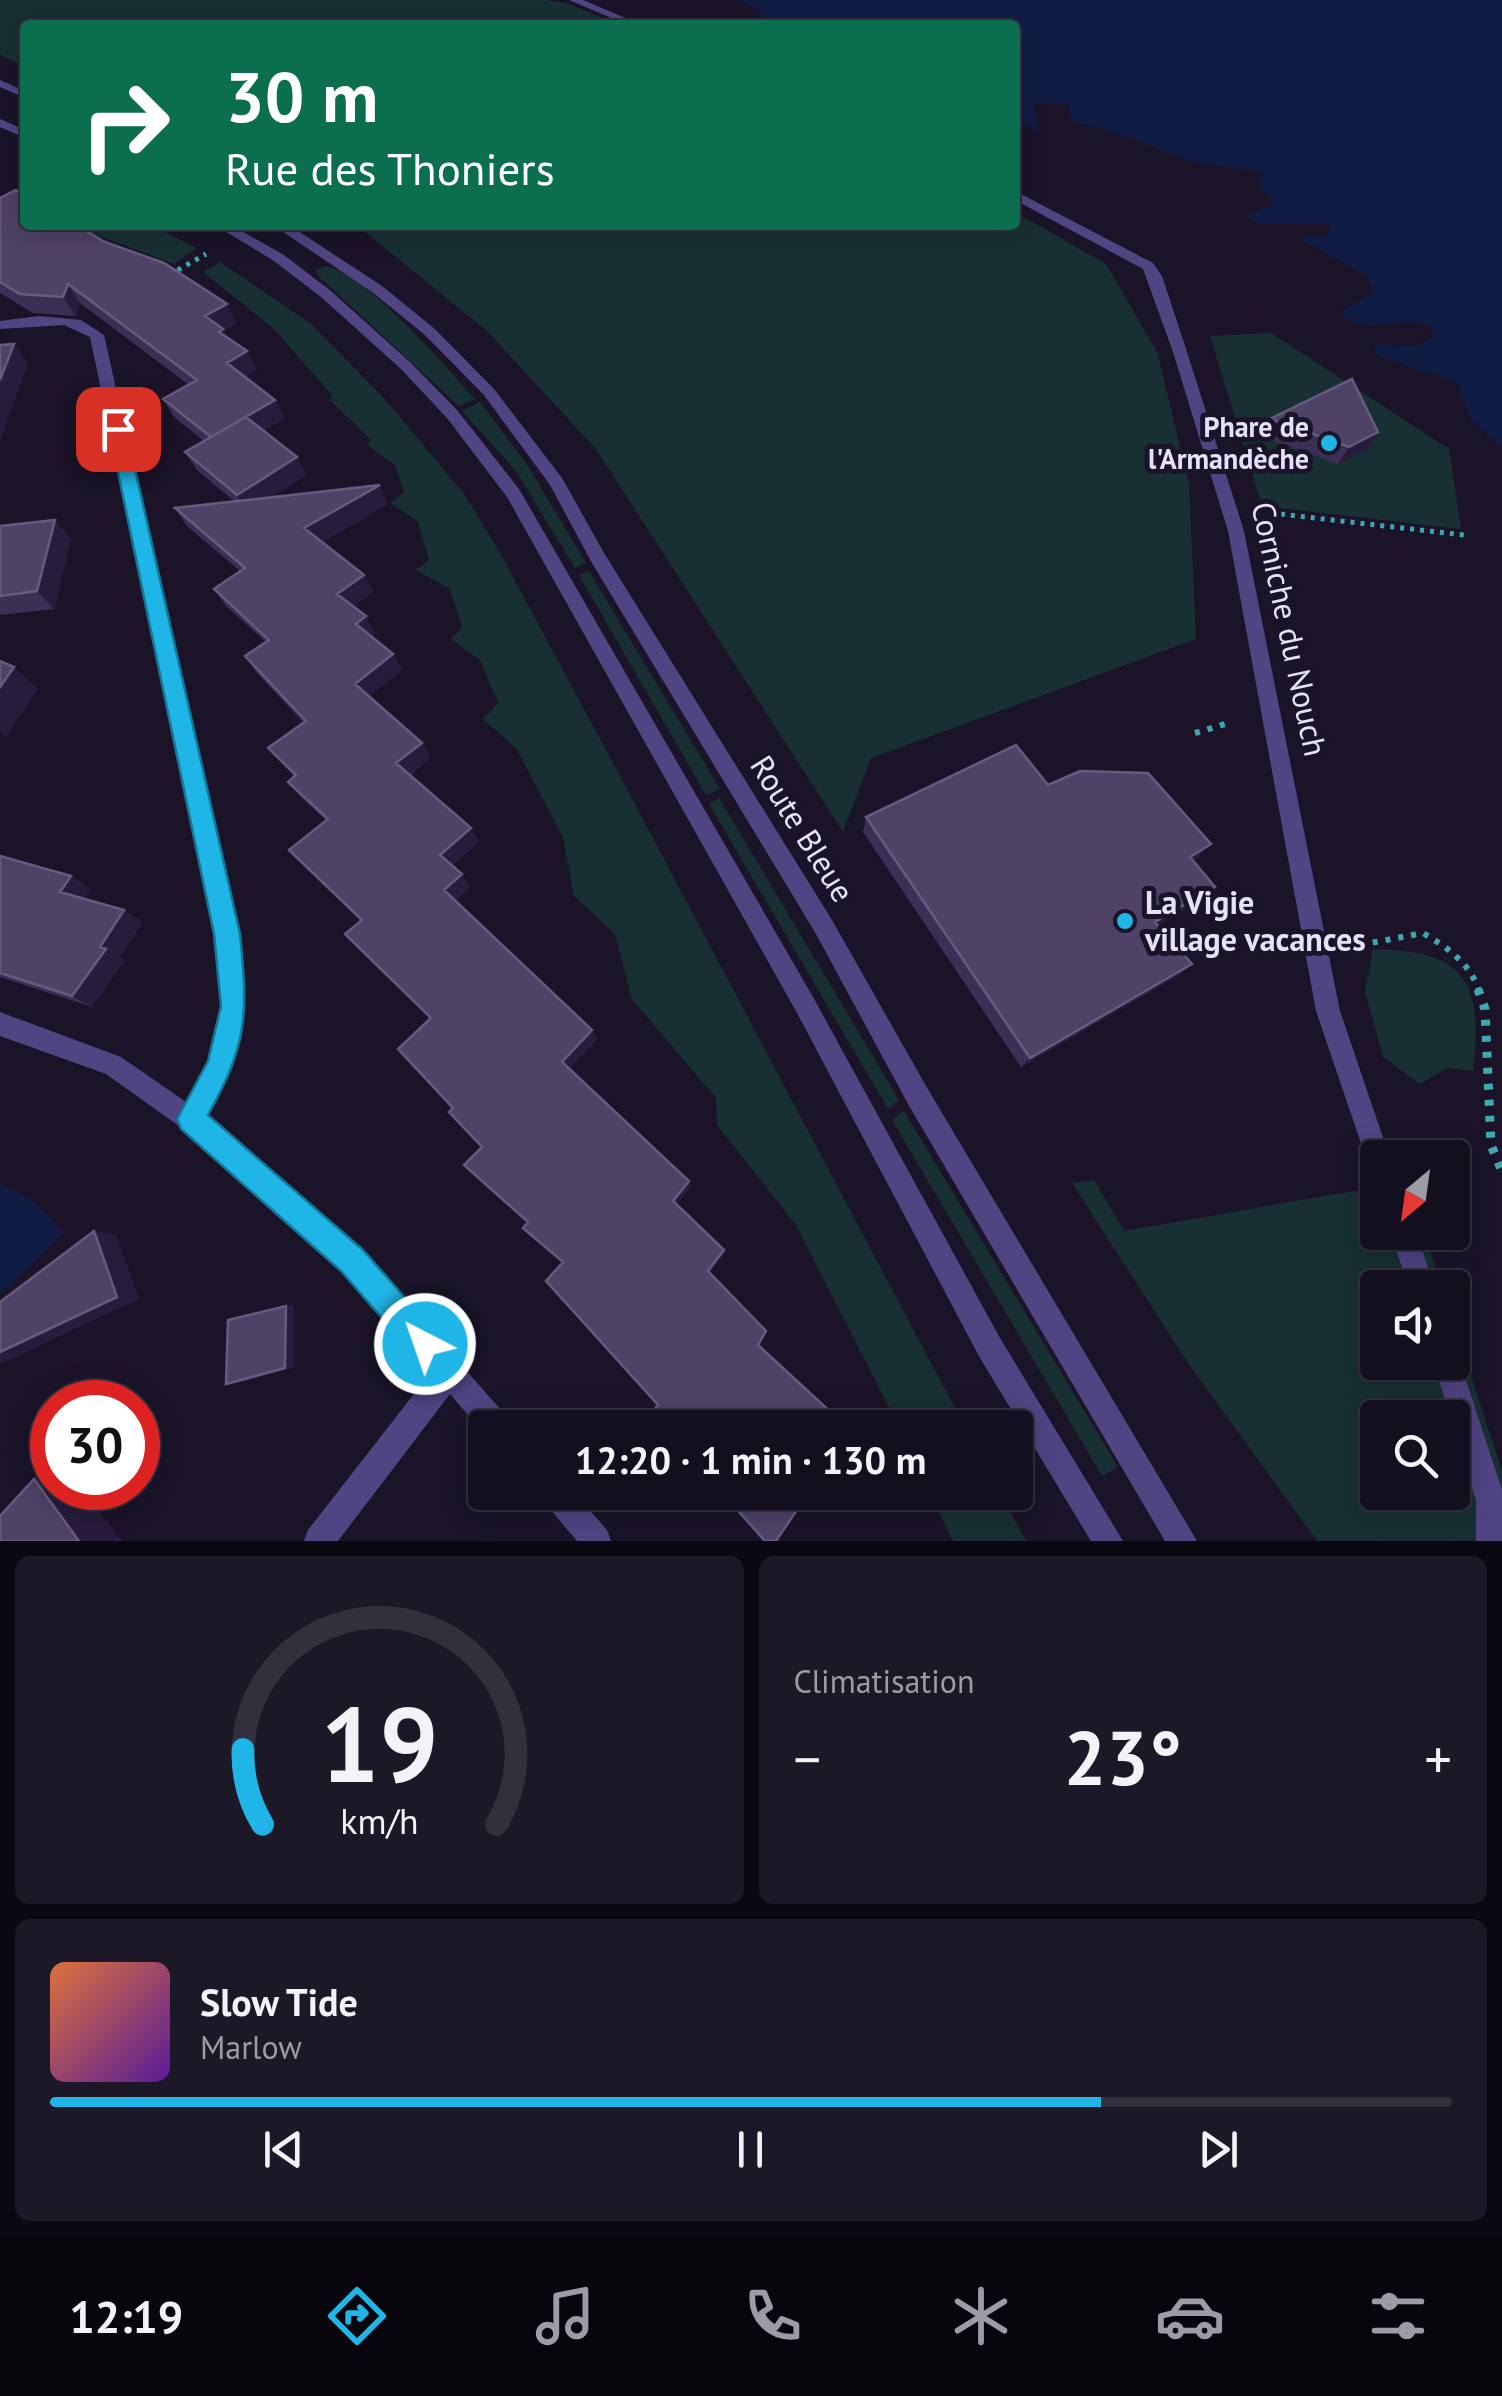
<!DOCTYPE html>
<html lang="fr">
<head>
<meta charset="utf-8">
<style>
  body { margin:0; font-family:"PT Sans",sans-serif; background:#1d1828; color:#f1f3f6; height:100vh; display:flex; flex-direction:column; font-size:38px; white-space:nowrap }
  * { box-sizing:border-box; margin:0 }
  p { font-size:32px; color:#9d9ca4 }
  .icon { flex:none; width:55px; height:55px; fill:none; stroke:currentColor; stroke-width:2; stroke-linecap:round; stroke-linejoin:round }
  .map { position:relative; height:1541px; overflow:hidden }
  .side { display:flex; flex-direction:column; gap:15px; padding:15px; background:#0b0811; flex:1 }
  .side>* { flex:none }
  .guide { position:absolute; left:20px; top:20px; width:1000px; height:210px; border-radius:10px; box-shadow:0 5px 25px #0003,0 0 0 2px #332f3d; background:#0b6e4f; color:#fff; overflow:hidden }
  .needle { width:65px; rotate:209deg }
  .controls { position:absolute; left:1360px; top:1140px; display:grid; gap:20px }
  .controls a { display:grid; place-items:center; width:110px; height:110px; border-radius:10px; background:#140f1f; box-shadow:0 5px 25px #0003,0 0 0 2px #332f3d; font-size:50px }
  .speed { position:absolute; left:30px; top:1380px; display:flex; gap:20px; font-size:50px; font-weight:700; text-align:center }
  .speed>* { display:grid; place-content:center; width:130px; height:130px; border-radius:50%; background:#140f1f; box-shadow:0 5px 25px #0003,0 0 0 2px #332f3d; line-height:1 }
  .speed .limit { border:15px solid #d22; background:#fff; color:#111 }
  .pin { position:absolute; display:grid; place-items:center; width:85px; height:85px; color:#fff; margin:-42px; border-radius:20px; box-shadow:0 5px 15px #0006 }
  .me { position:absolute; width:110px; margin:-55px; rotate:319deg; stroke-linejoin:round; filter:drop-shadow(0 0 8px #0008) }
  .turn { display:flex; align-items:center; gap:35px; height:210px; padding:0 40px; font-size:45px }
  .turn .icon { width:130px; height:130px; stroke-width:2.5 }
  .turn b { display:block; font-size:70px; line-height:85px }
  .big { font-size:75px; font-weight:600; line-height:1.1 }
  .side .card { flex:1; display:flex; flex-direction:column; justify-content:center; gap:15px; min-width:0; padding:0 35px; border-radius:15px; background:#1d1828 }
  .side .dial { align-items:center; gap:0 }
  .dial svg { height:260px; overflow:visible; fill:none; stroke:#332f3d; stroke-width:7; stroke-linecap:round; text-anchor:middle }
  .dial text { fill:#f1f3f6; stroke:none }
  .song { display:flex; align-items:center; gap:30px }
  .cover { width:120px; height:120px; border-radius:15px; background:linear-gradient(135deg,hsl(20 70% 55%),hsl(270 70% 35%)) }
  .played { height:10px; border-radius:5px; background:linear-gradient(90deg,#20b5e7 75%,#332f3d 75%) }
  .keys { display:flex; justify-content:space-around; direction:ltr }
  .heat { display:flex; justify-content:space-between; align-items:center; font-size:55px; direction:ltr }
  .side .tiles { flex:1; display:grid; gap:15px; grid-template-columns:1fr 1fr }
  .card:last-child { grid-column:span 2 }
  .trip { position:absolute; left:468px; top:1410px; width:565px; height:100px; border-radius:10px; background:#140f1f; box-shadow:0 5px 25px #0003,0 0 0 2px #332f3d; font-weight:600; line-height:100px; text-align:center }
  .tab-bar { display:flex; height:160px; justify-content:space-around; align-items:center; background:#08060c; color:#9d9ca4 }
  .tab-bar .icon { width:70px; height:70px }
  .tab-bar .selected { color:#20b5e7 }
  .tab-bar b { font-size:45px; color:#f1f3f6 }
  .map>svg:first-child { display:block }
</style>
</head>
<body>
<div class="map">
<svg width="1502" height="1541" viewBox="0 0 1502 1541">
  <rect width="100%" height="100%" fill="#1b1429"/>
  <path fill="#183033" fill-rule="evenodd" d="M 0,0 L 545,0 L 567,3 L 619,25 L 25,25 L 25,67 L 0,55 Z
    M 1015,212 L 1106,264 L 1157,352 L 1189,483 L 1196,639 L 871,758 L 843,832 L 596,449 L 486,330 L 365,232 L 366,225 L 1015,225 Z
    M 70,225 L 151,225 L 197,248 L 174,264 Z
    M 220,262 L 311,324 L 385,399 L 464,494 L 498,549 L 629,793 L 965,1427 L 899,1427 L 796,1225 L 717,1125 L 716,1098 L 632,999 L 615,934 L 574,896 L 563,837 L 516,748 L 483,719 L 498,703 L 480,660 L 451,639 L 462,628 L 450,589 L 416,570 L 429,560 L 418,522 L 391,503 L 404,492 L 395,465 L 367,445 L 371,440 L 330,400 L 332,395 L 274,329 L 203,272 Z
    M 325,266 C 364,271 447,368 475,399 L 459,406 L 317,275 L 316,270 Z
    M 1271,333 L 1449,449 L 1461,529 L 1262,506 L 1210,336 Z
    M 480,402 L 528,466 L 586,563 L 575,568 L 516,471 L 462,411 Z
    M 589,571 L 720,789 L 706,795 L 579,575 Z
    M 719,798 L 899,1100 L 888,1109 L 709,804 Z
    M 1373,949 C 1467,951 1483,981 1473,1071 L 1447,1068 L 1420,1084 L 1383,1057 L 1365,992 Z
    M 904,1111 L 1118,1467 L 1102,1476 L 892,1120 Z
    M 1094,1180 L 1124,1231 L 1377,1187 L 1378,1232 L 1424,1233 L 1442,1287 L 1378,1288 L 1378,1362 L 1452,1362 L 1453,1320 L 1502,1471 L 1502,1541 L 1317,1541 L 1188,1363 L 1072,1183 ZM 1378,1418 L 1452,1418 L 1452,1492 L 1378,1492 Z
    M 930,1493 L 1000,1493 L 1026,1541 L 953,1541 Z"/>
  <path fill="#111c45" d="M 739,0 L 1502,0 L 1502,449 L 1471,420 L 1457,383 L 1377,355 L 1373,349 L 1379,344 L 1411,347 L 1434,338 L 1429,325 C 1392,312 1374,339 1338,313 L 1374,293 L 1367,276 L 1303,241 L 1304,238 L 1327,235 L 1332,226 C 1304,217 1269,231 1248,218 L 1250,214 L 1273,204 L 1259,184 L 1263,177 L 1260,172 L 1187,160 L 1121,134 L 1071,121 L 1069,104 L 1033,103 L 1039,131 L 1015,120 L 1015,25 L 769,25 L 756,9 Z
    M 0,1184 C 27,1195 45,1210 63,1233 L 0,1294 Z"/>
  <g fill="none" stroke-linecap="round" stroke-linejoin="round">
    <path stroke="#3ea7b1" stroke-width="5" stroke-dasharray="4 6" stroke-linecap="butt" d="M 169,275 L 206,254
      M 1271,513 L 1464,535"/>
    <path stroke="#3ea7b1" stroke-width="6" stroke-dasharray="5 8" stroke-linecap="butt" d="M 1195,733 L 1232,722
      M 1360,945 L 1423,933 C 1448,948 1470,963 1479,991"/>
    <path stroke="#3ea7b1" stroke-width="9" stroke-dasharray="6 10" stroke-linecap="butt" d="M 1478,989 L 1485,1009 L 1491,1145 L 1502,1171"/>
    <path fill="#504483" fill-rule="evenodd" d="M 1180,347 L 1187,352 L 1244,531 L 1340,1011 L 1390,1158 L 1378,1158 L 1378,1170 L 1369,1167 L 1366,1158 L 1316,1011 L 1228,531 L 1173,352 Z
      M 1390,1232 L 1416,1232 L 1435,1288 L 1409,1288 Z
      M 1452,1351 L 1460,1362 L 1502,1490 L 1502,1541 L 1476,1541 L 1476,1501 L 1452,1418 L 1432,1362 L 1452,1362 Z"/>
    <path fill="#504483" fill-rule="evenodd" d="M 569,0 L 583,0 L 642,25 L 628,25 Z
      M 1015,191 L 1153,263 L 1162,276 L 1187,352 L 1185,355 L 1175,355 L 1173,352 L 1143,269 L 1015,200 Z"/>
    <path fill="#504483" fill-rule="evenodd" d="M 39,316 L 81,320 L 104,335 L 238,934 L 245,1005 L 233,1066 L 206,1115 L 361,1251 L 508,1418 L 512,1428 L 485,1428 L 485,1435 L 450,1394 L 338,1541 L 304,1541 L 308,1530 L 431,1372 L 343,1269 L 200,1141 L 106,1074 L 0,1036 L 0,1012 L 121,1057 L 186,1102 L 210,1062 L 223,1005 L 216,934 L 90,337 L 64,325 L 0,329 L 0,321 Z
      M 540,1492 L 574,1492 L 607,1530 L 611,1541 L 577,1541 L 544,1502 Z"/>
    <path fill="#504483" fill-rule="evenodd" d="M 0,80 L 25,91 L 25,98 L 0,87 Z
      M 0,119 L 25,130 L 25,138 L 0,127 Z
      M 215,225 L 231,225 L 284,255 L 331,291 L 411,363 L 457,410 L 519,489 L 813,997 L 1000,1338 L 1123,1541 L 1091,1541 L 980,1358 L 797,1013 L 507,497 L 447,418 L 401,369 L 321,297 L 274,261 Z
      M 273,225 L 289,225 L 382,286 L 435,329 L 494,389 L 562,478 L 604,553 L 832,920 L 926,1086 L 1197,1541 L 1165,1541 L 908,1104 L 816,934 L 592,563 L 550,485 L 484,395 L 425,335 L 372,292 Z"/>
  </g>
  <path fill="#3c2f55" d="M 0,198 L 236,323 L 224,330 L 228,338 L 257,370 L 245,377 L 275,400 L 285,418 L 263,431 L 297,457 L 306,475 L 272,497 L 388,504 L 322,542 L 364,575 L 373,592 L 353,606 L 375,633 L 372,636 L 393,654 L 402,670 L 369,696 L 422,743 L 430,758 L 410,775 L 471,828 L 479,842 L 452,865 L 462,874 L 470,886 L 455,901 L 597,1039 L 569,1069 L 691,1186 L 677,1204 L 724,1250 L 725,1253 L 709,1273 L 658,1405 L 563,1262 L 528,1222 L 482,1147 L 453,1108 L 431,1018 L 361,921 L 289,850 L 326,820 L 300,796 L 288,782 L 294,776 L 268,748 L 303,722 L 257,673 L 245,656 L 266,642 L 226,606 L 214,589 L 240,571 L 187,526 L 175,508 L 234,501 L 197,470 L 185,452 L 204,441 L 175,418 L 163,399 L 189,385 L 80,303 L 76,316 L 33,313 L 0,293 Z
    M 1270,419 L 1378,432 L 1367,449 L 1338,464 L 1260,436 Z
    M 0,526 L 71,538 L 54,609 L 0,615 Z
    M 866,817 L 1198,857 L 1193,861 L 1215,887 L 1202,900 L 1158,925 L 1179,975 L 1021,1067 L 863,832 Z
    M 0,856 L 71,876 L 90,889 L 84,898 L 124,910 L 142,922 L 120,957 L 125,960 L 92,1007 L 0,977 Z"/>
  <path fill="#271c3c" d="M 68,284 L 80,303 L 76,316 L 63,297 Z
    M 227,304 L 236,323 L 224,330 L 233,347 L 205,316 Z
    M 14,344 L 28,363 L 0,441 L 0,380 Z
    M 247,351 L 257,370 L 237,382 L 227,363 Z
    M 275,400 L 285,418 L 222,455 L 211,437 Z
    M 1378,432 L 1367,449 L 1338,464 L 1349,447 Z
    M 297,457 L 306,475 L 248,513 L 237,495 Z
    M 380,485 L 388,504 L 314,546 L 304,528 Z
    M 55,520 L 71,538 L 54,609 L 37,591 Z
    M 364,575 L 373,592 L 346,611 L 337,594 Z
    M 366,616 L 375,633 L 365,641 L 356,624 Z
    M 393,654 L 402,670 L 365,700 L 355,684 Z
    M 14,667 L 38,689 L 6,737 L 0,732 L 0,687 Z
    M 422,743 L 430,758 L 405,778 L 396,763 Z
    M 471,828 L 479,842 L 448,868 L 440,855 Z
    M 1211,844 L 1198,857 L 1178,870 L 1190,857 Z
    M 462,874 L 470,886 L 452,903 L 444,890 Z
    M 71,876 L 90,889 L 80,904 L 60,892 Z
    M 1215,887 L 1202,900 L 1144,934 L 1155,922 Z
    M 124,910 L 142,922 L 120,957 L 125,960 L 92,1007 L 72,996 L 100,947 Z
    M 1192,964 L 1179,975 L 1021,1067 L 1030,1058 Z
    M 592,1030 L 597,1039 L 568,1071 L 562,1062 Z
    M 689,1181 L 691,1186 L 676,1205 L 673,1201 Z
    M 94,1231 L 116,1234 L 139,1299 L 0,1364 L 0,1352 Z
    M 724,1250 L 725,1253 L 709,1274 L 708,1271 Z
    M 286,1306 L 294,1306 L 294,1368 L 236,1383 L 226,1384 Z
    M 52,1475 L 52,1488 L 81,1488 L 122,1541 L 79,1541 L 34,1479 Z"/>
  <path fill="#4e4267" stroke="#665b7e" stroke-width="2.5" d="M 16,190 L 25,195 L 25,225 L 76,225 L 105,242 L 164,263 L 227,304 L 205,316 L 223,329 L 219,332 L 247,351 L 227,363 L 275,400 L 211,437 L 163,399 L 197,380 L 68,284 L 63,297 L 20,294 L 0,282 L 0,198 Z
    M 14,344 L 0,380 L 0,345 Z
    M 1352,379 L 1378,432 L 1349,447 L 1270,419 Z
    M 246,417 L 297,457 L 237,495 L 185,452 Z
    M 380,485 L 304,528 L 364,575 L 337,594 L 366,616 L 356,624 L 393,654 L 355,684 L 422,743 L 396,763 L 471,828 L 440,855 L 462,874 L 444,890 L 592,1030 L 562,1062 L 689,1181 L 673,1201 L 724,1250 L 708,1271 L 766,1331 L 758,1345 L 848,1428 L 667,1428 L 652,1412 L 658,1405 L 546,1281 L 563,1262 L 523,1228 L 528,1222 L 464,1165 L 482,1147 L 449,1112 L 453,1108 L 398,1049 L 431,1018 L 345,934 L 362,920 L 289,850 L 328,819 L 288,782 L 296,775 L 268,748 L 306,721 L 245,656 L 269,640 L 214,589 L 245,568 L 175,508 Z
    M 55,520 L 37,591 L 0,596 L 0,526 Z
    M 0,661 L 14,667 L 0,687 Z
    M 1016,745 L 1048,785 L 1080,771 L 1148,773 L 1211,844 L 1190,857 L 1215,887 L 1155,922 L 1192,964 L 1030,1058 L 866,817 Z
    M 0,856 L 71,876 L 60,892 L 124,910 L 100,947 L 106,949 L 72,996 L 0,973 Z
    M 94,1231 L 117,1297 L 0,1352 L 0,1302 Z
    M 286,1306 L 285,1368 L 226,1384 L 228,1320 Z
    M 34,1479 L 79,1541 L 0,1541 L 0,1516 Z
    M 729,1492 L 809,1492 L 776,1541 L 765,1541 L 732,1504 L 735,1499 Z"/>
  <path fill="#20b5e7" stroke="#157696" stroke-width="2.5" d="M 118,423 L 126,429 L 240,934 C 248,1015 248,1043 208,1115 L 363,1250 L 436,1333 L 441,1344 L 436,1355 L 425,1360 L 414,1355 L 341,1271 L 181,1129 L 177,1119 L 208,1061 L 221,1006 L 214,934 L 109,429 Z"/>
  <g fill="#20b5e7" stroke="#1b1429" stroke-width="4">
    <circle cx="1329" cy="443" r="10"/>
    <circle cx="1125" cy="921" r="10"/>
  </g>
  <g text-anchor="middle" stroke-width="10" stroke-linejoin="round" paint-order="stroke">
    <g font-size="28" font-weight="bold" fill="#e7e0fc" stroke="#1b1429" text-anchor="end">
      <text x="1309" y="437">Phare de<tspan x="1309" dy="32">l'Armandèche</tspan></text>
    </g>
    <g font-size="32" fill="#e7e0fc" stroke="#1b1429">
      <text transform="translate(1289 629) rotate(78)" y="11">Corniche du Nouch</text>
      <text transform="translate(802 829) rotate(58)" y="11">Route Bleue</text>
    </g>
    <g font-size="32" font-weight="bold" fill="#e7e0fc" stroke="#1b1429" text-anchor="start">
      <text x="1145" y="914">La Vigie<tspan x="1145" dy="37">village vacances</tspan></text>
    </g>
  </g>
</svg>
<div class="controls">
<a><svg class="needle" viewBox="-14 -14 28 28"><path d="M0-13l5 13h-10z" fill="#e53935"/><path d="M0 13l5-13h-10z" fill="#9d9ca4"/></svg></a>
<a><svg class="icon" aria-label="sound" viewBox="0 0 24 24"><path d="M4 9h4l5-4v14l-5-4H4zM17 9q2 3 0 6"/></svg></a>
<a><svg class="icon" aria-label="search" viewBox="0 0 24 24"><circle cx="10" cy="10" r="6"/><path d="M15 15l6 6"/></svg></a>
</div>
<div class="speed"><div class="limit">30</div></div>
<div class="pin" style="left:118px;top:429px;background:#d93025"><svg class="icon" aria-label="arrive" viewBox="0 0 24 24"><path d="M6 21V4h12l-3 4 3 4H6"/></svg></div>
<svg class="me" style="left:425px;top:1344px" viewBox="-20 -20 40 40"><circle r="17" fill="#20b5e7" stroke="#fff" stroke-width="3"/><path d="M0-11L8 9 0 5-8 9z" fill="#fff"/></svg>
<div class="trip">12:20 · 1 min · 130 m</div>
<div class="guide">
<div class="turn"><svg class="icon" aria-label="right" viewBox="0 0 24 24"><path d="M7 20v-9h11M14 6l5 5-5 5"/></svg><div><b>30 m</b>Rue des Thoniers</div></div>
</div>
</div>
<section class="side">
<div class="tiles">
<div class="card dial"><svg viewBox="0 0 100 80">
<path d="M14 69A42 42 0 1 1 86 69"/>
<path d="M14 69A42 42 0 0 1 8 46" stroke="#20b5e7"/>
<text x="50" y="56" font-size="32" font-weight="700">19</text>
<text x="50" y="72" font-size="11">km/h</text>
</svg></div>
<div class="card"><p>Climatisation</p>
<div class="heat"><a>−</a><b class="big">23°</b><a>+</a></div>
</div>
<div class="card">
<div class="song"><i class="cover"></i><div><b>Slow Tide</b><p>Marlow</p></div></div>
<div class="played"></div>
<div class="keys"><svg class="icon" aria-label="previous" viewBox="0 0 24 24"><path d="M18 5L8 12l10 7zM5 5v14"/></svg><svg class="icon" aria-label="pause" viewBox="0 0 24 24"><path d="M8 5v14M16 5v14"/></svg><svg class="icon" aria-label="next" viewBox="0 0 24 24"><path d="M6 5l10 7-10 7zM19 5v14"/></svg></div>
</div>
</div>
</section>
<nav class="tab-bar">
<b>12:19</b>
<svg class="icon selected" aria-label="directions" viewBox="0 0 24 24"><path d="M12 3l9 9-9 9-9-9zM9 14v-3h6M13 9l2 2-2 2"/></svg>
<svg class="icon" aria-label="music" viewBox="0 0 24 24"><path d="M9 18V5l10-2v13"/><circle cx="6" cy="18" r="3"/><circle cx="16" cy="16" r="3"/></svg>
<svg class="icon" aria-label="phone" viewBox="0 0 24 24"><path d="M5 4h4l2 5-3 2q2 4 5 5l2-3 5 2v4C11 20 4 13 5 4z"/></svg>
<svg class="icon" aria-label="climate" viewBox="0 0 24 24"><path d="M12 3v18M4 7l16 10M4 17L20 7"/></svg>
<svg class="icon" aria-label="car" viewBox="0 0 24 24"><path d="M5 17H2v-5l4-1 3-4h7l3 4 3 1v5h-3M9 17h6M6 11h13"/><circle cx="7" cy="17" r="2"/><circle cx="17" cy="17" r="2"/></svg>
<svg class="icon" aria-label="filters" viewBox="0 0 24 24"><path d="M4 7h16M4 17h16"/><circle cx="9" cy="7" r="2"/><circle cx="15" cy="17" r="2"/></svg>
</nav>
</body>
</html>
